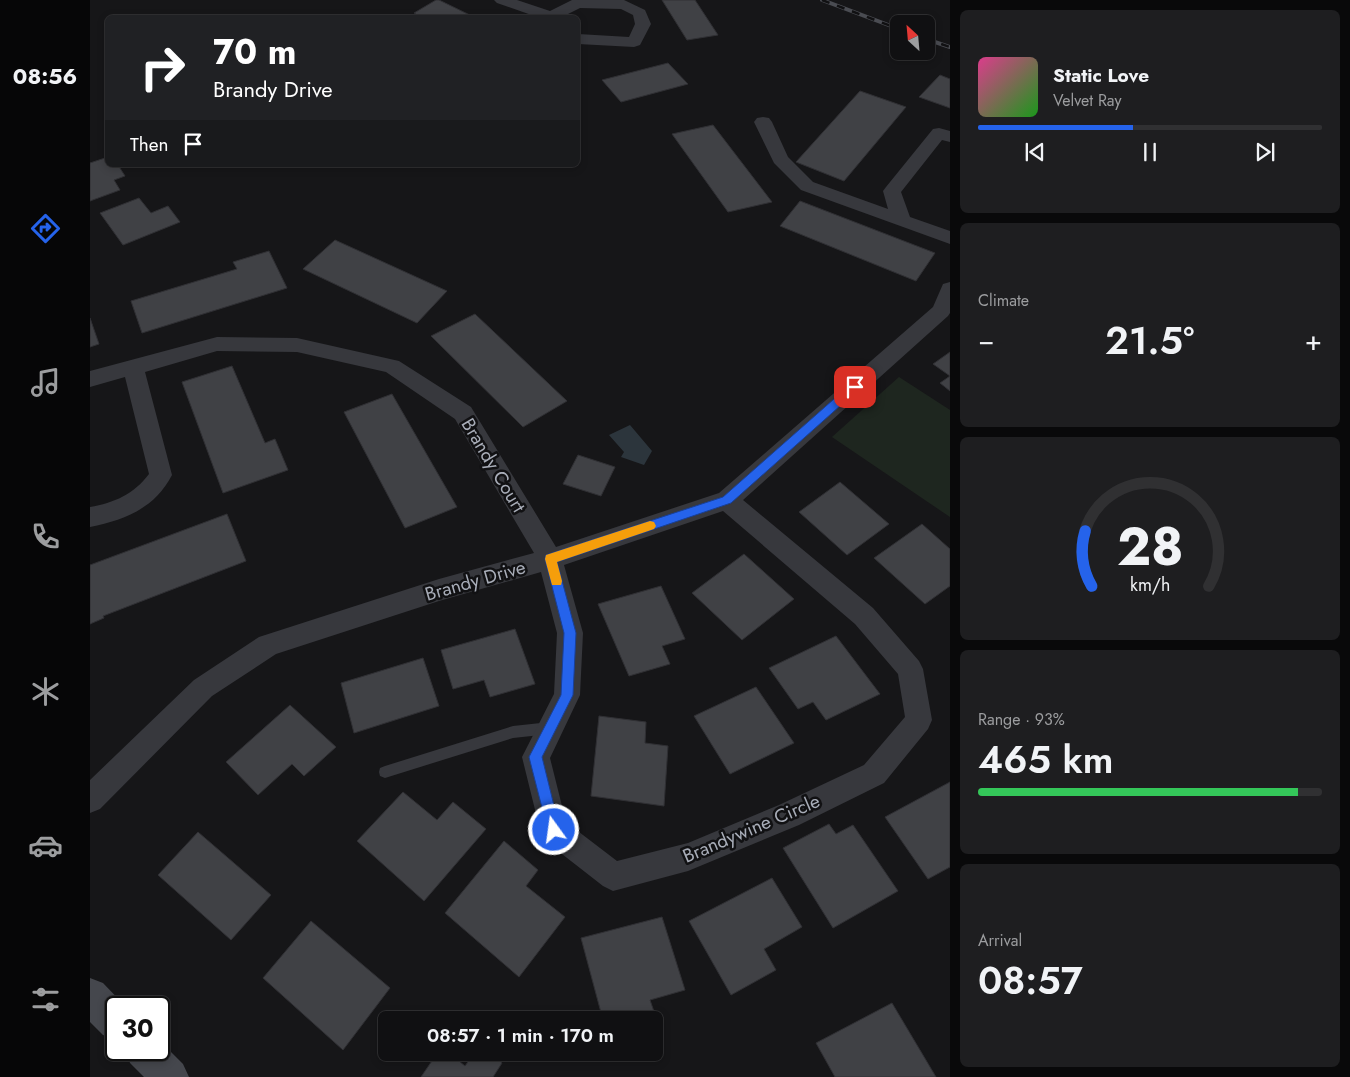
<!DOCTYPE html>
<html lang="en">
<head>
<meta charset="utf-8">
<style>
  body { margin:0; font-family:Jost,sans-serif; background:#1e1e20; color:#f1f3f6; height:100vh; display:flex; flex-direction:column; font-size:19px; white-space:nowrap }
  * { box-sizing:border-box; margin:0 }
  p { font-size:16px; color:#9c9d9f }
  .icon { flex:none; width:28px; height:28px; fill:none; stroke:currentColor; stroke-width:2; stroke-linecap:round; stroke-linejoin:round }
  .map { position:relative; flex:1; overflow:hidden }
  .drawer { display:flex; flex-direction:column; gap:10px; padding:10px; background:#09090a; width:400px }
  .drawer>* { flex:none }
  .top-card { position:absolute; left:15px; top:15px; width:475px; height:152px; border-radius:8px; box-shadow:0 2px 8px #0003,0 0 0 1px #303032; background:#202124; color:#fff; overflow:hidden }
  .needle { width:32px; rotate:334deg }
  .controls { position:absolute; left:800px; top:15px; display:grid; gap:10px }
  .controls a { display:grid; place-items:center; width:45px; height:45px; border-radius:8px; background:#101012; box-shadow:0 2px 8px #0003,0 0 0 1px #303032; font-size:25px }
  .speed { position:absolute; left:15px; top:996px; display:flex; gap:10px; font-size:25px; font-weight:700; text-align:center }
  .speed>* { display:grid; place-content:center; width:65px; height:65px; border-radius:50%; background:#101012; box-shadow:0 2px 8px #0003,0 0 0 1px #303032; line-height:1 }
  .speed .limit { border:2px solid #111; border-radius:8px; background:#fff; color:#111 }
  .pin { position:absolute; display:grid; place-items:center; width:42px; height:42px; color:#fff; margin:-21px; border-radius:10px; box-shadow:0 2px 8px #0006 }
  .me { position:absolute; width:55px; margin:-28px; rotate:346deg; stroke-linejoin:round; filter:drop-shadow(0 0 4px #0008) }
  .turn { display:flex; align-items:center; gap:18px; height:105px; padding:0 25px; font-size:22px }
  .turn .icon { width:65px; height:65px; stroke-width:2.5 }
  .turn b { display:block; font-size:35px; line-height:42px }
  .then { display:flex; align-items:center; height:48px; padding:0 25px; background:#0003; gap:10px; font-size:19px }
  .big { font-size:38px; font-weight:600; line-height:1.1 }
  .drawer .widget { flex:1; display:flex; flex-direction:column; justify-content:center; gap:8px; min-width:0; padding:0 18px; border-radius:8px; background:#1e1e20 }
  .drawer .dial { align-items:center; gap:0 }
  .dial svg { height:130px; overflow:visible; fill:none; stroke:#303032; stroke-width:7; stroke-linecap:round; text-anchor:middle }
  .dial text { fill:#f1f3f6; stroke:none }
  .song { display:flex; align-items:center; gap:15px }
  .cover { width:60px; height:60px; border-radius:8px; background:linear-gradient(135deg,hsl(330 70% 55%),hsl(120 70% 35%)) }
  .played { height:5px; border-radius:2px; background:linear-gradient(90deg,#2563eb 45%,#303032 45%) }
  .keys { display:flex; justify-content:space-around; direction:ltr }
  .heat { display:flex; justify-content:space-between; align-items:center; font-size:28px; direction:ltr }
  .charge { height:8px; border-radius:4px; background:linear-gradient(90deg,#34c759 93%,#303032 0) }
  .trip { position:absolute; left:288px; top:1011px; width:285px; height:50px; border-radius:8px; background:#101012; box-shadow:0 2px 8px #0003,0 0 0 1px #303032; font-weight:600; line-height:50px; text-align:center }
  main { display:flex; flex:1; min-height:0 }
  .dock { display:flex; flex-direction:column; width:90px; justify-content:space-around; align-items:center; background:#060607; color:#9c9d9f }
  .dock .icon { width:35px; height:35px }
  .dock .current { color:#2563eb }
  .dock b { font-size:22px; color:#f1f3f6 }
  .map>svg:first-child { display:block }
</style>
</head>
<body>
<main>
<nav class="dock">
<b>08:56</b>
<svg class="icon current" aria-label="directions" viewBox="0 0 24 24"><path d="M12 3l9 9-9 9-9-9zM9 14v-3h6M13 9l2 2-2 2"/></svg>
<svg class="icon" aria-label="music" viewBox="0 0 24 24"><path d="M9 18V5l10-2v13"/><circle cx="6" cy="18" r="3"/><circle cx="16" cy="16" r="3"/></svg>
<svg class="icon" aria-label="phone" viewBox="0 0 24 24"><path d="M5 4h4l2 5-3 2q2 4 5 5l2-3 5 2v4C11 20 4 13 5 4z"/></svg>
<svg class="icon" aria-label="climate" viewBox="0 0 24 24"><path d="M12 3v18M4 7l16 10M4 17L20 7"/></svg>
<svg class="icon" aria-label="car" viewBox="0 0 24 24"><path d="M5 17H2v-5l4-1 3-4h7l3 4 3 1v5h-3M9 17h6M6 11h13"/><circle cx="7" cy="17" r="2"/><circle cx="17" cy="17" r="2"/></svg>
<svg class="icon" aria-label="filters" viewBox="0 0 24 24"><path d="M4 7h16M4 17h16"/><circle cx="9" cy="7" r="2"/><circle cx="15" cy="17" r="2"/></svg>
</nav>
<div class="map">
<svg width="860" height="1077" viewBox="0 0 860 1077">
  <rect width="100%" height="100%" fill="#161618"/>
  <path fill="#1e261f" d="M 809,377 L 860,410 L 860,517 L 742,437 Z"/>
  <path fill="#2c353c" d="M 540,425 L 562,451 L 554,465 L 531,457 L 534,452 L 519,435 Z"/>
  <path fill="#404145" stroke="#303034" d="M 346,0 L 349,0 L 386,18 L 332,18 L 324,13 Z
    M 572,0 L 605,0 L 628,35 L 597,40 Z
    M 578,63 L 598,84 L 531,102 L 512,80 Z
    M 850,75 L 860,79 L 860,108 L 829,97 Z
    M 770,91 L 816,107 L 754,181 L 706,162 Z
    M 623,125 L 682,202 L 638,212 L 582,134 Z
    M 18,157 L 18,165 L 28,165 L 35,176 L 24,180 L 30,190 L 0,201 L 0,163 Z
    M 49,198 L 61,213 L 78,206 L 90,222 L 33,245 L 10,213 Z
    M 710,201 L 845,253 L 826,281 L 690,226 Z
    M 245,240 L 357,291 L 327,323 L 213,269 Z
    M 179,251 L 197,288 L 52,333 L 41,301 L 147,269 L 143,262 Z
    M 385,314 L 477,401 L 433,427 L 341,336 Z
    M 0,318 L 9,344 L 0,347 Z
    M 860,352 L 860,391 L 850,383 L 860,376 L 843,364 Z
    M 142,366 L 175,443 L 185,439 L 198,470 L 133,493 L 92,382 Z
    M 302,394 L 367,507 L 315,528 L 254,412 Z
    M 488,455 L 525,467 L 511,496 L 473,484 Z
    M 750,482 L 799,524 L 757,555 L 709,512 Z
    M 137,514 L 156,561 L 13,616 L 14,618 L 0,624 L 0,565 Z
    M 832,524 L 860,549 L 860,586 L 835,604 L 784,558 Z
    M 654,554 L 704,599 L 652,640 L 602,593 Z
    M 571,586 L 595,639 L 572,646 L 580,664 L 539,676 L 508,604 Z
    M 425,629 L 445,684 L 400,697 L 394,680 L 363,689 L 351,650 Z
    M 746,636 L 790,694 L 736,720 L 723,702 L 708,709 L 679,668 Z
    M 333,658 L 349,706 L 264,733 L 251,683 Z
    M 666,687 L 704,743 L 640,774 L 604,716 Z
    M 200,705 L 246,747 L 214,776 L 202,764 L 168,795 L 136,762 Z
    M 509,716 L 556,722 L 555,743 L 578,746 L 574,806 L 501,796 Z
    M 860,782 L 860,867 L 838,879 L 795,817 Z
    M 313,792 L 347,820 L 363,802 L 396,829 L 334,901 L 267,841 Z
    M 739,824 L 746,834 L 763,825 L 808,891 L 743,928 L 693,848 Z
    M 108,832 L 181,895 L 141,940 L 68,875 Z
    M 414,841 L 448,870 L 436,886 L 475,917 L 429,977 L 355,913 Z
    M 682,878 L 712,927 L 674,949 L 686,970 L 641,995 L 599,921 Z
    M 572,917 L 595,990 L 560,1000 L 568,1023 L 564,1024 L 564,1020 L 513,1020 L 491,938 Z
    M 221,921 L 300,988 L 253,1050 L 173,978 Z
    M 802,1003 L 846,1077 L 745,1077 L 726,1043 Z
    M 348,1052 L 358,1052 L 375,1066 L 385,1052 L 400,1052 L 412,1063 L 403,1077 L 331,1077 Z"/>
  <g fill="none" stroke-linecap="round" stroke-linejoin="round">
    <path fill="#37383d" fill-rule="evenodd" d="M 460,722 L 464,724 L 466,728 L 464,732 L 460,734 L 423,738 L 295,778 L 290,776 L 289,772 L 290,768 L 295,766 L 423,726 Z"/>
    <path fill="#37383d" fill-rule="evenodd" d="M 404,0 L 427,0 L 460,11 L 482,0 L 534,0 L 555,10 L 561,24 L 550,45 L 544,47 L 488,44 L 488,34 L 539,37 L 545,24 L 543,15 L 531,9 L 490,8 L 470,18 L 450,18 L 407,3 Z
      M 673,117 L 679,118 L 682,122 L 698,157 L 723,182 L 798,209 L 793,191 L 796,187 L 843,129 L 849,128 L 860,131 L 860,142 L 852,140 L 811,192 L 820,217 L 860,231 L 860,244 L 711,190 L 684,163 L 664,122 L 667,118 Z
      M 860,282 L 860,313 L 858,316 L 653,500 L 783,608 L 829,661 L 833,669 L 842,720 L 838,729 L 794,783 L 709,825 L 598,871 L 523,891 L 513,886 L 454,840 L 450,830 L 432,757 L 464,694 L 467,633 L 451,572 L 349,601 L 186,654 L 122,696 L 10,809 L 0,813 L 0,780 L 104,680 L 169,637 L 349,579 L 444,553 L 365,419 L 296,372 L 207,352 L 127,351 L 55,372 L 82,475 C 65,508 35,520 0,527 L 0,507 C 24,503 44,494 59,474 L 35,377 L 0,387 L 0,371 L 127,337 L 207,338 L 309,361 L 381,407 L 466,547 L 629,493 L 843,307 L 853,284 ZM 633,511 L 765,624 L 808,674 L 815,717 L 774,765 L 689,805 L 598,843 L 527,861 L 476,822 L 460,758 L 490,695 L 493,633 L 474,565 Z"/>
    <path fill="#45474d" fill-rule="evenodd" d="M 0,978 L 13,983 L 37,1008 L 26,1008 L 26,1040 L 13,1035 L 0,1022 Z
      M 69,1040 L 93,1064 L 99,1077 L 54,1077 L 40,1063 L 35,1050 L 69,1050 Z"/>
    <g stroke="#4a4c52" stroke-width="4">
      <path id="rail" d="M 732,0 L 809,29
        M 836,39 L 860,47"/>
    </g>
    <use href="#rail" stroke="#111113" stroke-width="2.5" stroke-dasharray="8" stroke-linecap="butt"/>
  </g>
  <path fill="#2563eb" stroke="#184099" d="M 765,383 L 769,384 L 769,389 L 641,503 L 467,562 L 486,633 L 483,695 L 452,757 L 470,830 L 468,835 L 464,837 L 459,835 L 439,757 L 471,695 L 474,633 L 455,559 L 456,555 L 633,497 L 761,384 Z"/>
  <path fill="#f59e0b" d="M 560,521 L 564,522 L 566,526 L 564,529 L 467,562 L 472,581 L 471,585 L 462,585 L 455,559 L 456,555 Z"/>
  <g text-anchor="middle" stroke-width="5" stroke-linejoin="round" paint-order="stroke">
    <g font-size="19" fill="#a8adb8" stroke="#111113">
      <text transform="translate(404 465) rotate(59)" y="7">Brandy Court</text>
      <text transform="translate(385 580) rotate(-16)" y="7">Brandy Drive</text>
      <text transform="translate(661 828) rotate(-23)" y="7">Brandywine Circle</text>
    </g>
  </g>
</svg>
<div class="controls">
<a><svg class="needle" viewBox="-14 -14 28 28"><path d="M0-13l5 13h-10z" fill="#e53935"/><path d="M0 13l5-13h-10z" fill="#9c9d9f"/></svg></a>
</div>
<div class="speed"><div class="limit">30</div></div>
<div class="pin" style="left:765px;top:387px;background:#d93025"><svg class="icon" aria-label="arrive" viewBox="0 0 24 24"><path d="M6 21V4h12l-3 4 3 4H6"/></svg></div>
<svg class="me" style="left:464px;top:830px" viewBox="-20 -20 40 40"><circle r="17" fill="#2563eb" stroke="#fff" stroke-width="3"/><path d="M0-11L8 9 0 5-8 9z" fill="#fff"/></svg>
<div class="trip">08:57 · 1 min · 170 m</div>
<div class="top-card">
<div class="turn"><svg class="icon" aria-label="right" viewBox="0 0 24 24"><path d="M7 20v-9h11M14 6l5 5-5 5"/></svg><div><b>70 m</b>Brandy Drive</div></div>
<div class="then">Then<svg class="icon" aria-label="arrive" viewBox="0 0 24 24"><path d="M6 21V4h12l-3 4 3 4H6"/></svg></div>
</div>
</div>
<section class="drawer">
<div class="widget">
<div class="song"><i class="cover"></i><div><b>Static Love</b><p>Velvet Ray</p></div></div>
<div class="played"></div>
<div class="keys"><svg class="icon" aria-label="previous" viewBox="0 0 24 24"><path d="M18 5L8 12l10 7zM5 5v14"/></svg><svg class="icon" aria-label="pause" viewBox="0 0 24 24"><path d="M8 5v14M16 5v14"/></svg><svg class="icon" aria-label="next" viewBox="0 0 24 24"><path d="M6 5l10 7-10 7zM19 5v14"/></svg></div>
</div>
<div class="widget"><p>Climate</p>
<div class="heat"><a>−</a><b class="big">21.5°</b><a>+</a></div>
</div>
<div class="widget dial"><svg viewBox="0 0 100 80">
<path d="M14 69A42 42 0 1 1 86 69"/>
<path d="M14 69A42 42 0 0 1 10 35" stroke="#2563eb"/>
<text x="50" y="56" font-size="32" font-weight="700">28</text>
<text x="50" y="72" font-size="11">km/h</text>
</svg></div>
<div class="widget"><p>Range · 93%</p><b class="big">465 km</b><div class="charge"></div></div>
<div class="widget"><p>Arrival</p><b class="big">08:57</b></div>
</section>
</main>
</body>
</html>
